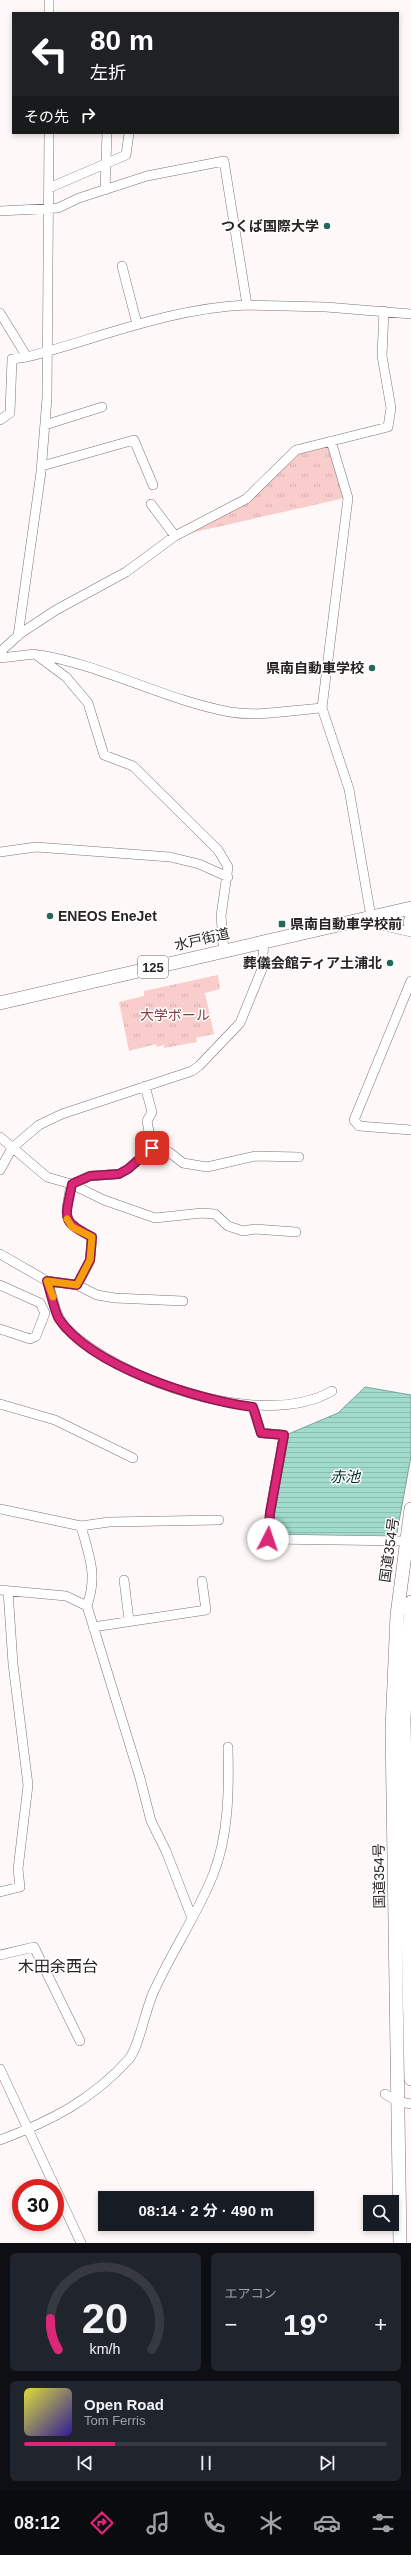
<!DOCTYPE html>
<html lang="ja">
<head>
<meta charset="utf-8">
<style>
  body { margin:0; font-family:Arial,"Noto Sans JP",sans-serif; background:#20242c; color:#f1f3f6; height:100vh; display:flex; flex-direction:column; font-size:15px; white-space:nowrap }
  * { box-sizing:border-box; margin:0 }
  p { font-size:13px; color:#9ea1a6 }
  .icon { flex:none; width:22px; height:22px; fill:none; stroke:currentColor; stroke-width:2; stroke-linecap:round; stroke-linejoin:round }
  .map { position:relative; height:2243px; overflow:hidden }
  .sheet { display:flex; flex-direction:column; gap:10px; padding:10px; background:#0d0f14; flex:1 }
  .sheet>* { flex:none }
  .hud { position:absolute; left:12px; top:12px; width:387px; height:122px; border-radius:0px; box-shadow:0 2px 6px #0003; background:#202124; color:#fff; overflow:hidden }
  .buttons { position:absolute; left:363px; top:2195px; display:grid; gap:8px }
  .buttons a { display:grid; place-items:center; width:36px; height:36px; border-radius:0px; background:#171b24; box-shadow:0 2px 6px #0003; font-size:20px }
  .speed { position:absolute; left:12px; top:2179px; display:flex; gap:8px; font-size:20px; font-weight:700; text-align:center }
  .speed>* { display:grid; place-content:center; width:52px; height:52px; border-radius:50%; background:#171b24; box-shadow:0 2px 6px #0003; line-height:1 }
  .speed .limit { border:6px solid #d22; background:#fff; color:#111 }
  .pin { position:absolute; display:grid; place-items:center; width:34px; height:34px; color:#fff; margin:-17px; border-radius:8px; box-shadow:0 2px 6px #0006 }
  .me { position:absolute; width:44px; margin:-22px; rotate:4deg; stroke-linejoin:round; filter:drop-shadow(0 0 3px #0008) }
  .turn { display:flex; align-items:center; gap:14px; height:84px; padding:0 12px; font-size:18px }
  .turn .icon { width:52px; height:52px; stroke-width:2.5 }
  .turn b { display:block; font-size:28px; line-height:34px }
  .then { display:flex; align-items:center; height:38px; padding:0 12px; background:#0003; gap:8px; font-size:15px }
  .big { font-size:30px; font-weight:700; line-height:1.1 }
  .sheet .tile { flex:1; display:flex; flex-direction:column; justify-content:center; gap:6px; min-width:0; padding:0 14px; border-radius:6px; background:#20242c }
  .sheet .dial { align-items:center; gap:0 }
  .dial svg { height:104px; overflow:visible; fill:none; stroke:#363941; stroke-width:7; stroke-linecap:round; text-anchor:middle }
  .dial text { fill:#f1f3f6; stroke:none }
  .song { display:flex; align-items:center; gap:12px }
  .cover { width:48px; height:48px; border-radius:6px; background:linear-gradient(135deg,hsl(60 70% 55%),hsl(250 70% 35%)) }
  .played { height:4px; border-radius:2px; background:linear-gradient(90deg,#db2777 25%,#363941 25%) }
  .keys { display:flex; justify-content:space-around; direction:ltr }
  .heat { display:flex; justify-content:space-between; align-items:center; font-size:22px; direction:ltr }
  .sheet .tiles { flex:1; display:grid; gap:10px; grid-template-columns:1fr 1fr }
  .tile:last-child { grid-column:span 2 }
  .trip { position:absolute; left:98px; top:2191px; width:216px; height:40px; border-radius:0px; background:#171b24; box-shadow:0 2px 6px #0003; font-weight:700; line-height:40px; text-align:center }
  .dock { display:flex; height:64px; justify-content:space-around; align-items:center; background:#090b0e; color:#9ea1a6 }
  .dock .icon { width:28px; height:28px }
  .dock .current { color:#db2777 }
  .dock b { font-size:18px; color:#f1f3f6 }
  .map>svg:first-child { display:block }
</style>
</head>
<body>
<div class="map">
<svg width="411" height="2243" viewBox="0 0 411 2243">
  <defs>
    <pattern id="park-tufts" width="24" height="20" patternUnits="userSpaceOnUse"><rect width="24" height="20" fill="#facdcd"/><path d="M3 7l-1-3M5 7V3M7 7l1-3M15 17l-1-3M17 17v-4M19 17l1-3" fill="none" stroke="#d6b0b0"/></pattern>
    <pattern id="water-rules" width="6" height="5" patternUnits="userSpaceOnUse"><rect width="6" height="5" fill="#a1dbcb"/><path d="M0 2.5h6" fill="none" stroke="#8bbcae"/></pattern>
  </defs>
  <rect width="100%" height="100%" fill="#fef8f8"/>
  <path fill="url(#park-tufts)" d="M 330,443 L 345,498 L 177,536 L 248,502 L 297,452 Z
    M 218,975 L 220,989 L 205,993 L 214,1034 L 196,1038 L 197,1042 L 164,1048 L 164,1045 L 157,1047 L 156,1044 L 129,1051 L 119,1002 L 144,996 L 144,991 Z"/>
  <path fill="url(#water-rules)" stroke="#7da499" d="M 365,1387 L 411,1395 L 411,1456 L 396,1538 L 270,1537 L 286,1435 L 338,1413 Z"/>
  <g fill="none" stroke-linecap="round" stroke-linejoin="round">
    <g stroke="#7d7575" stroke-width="10">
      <path id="minor" d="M 49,0 L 49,13
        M 49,188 L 126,155 L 129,133
        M 105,190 L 107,133
        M 0,211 L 58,208 L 79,198 L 147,176 L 224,161 L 247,305 L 326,307 L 411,314
        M 122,266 L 137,324
        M 0,313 L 27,357 L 12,359 L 10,413 L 0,420
        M 27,357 C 100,338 171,308 247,305
        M 45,425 L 102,407
        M 331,441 L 348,498 L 322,708 L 349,789 L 371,917 L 381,925 L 411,932 L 408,922 L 411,914
        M 42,466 L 134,440 L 153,485
        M 151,504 L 175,536
        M 18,636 L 41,472 L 47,398 L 49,133
        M 0,652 L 21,633 L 56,610 L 126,572 L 175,536 L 246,499 L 296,450 L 388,427 L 391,408 L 382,356 L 384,311
        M 40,655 C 105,666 165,700 230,712 C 259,717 292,710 322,708
        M 0,658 L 35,654 L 66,677 L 88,703 L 104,755 L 133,766 L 218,850 L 228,867 L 221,916 L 224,951
        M 0,852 L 36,847 L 170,857 L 199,864 L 228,877
        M 411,981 L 354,1120 L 359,1126 L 411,1130
        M 0,1137 L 47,1177 L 71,1184 L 104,1200 L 155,1218 L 202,1213 L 215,1214 L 228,1226 L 243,1231 L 255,1229 L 296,1232
        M 152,1148 L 169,1152 L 183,1163 L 207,1167 L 256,1156 L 299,1157
        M 0,1170 L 12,1148 L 39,1125 L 62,1114 L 192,1071 L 199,1066 L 240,1023 L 262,969 L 264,941
        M 0,1254 L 47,1281 C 53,1296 55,1316 66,1328 C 120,1381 263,1431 332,1391
        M 47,1281 L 77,1285 L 97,1295 L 115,1298 L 183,1301
        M 0,1285 L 40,1303 L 45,1313 L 36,1336 L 30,1339 L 0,1329
        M 77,1285 L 90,1261 L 92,1237 C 59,1220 66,1218 71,1184 L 90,1176 L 119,1174 L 128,1169 L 152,1148 L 147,1121 L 152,1112 L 145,1086
        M 0,1404 L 55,1420 L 133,1458
        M 253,1407 L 261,1433 L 284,1435 L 270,1513 L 268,1539 L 405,1541
        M 0,1509 L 81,1526 L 109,1522 L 219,1520
        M 81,1526 C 89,1556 98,1574 87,1606 L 140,1778 L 151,1821 L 166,1851 L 192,1918
        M 124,1580 L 129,1620
        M 0,1590 L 66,1596 L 87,1606
        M 93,1627 L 206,1610 L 202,1581
        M 0,1892 L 20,1887 L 18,1869 L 28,1785 L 13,1664 L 8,1591
        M 0,1955 L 34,1947 L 80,2041
        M 0,2069 L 81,2243
        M 385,2094 L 397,2101 L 411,2104
        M 0,2140 C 51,2121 92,2100 129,2059 C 139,2047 146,2007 154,1991 C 172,1951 197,1915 213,1875 C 229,1835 229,1789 228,1747"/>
    </g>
    <g stroke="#7d7575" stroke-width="14">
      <path id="highway" d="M 0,1003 L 411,908
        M 411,1602 L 404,1719 L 411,2079
        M 400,2243 L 392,1729 L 397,1615 L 411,1509"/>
    </g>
    <use href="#minor" stroke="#fff" stroke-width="9"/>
    <use href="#highway" stroke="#fff" stroke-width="13"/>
  </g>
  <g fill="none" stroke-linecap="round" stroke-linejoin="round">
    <g stroke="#8e194d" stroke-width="10">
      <path id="route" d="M 152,1148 L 128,1169 L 119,1174 L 90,1176 L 72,1184 C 66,1218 59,1220 92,1237 L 90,1260 L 77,1285 L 47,1281 C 50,1290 55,1313 59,1319 C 92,1367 198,1400 253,1407 L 261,1433 L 284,1435 L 270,1513 L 268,1539"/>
    </g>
    <use href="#route" stroke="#db2777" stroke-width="7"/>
    <path stroke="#f59e0b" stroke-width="7" d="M 53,1297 L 47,1281 L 77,1285 L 90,1260 L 92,1237 L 72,1227 L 67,1219"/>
  </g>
  <g fill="#246859" stroke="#fff" stroke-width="1.5">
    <circle cx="327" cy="226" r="4"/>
    <circle cx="372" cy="668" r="4"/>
    <circle cx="50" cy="916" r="4"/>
    <rect x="278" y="920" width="8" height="8" rx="2"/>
    <circle cx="390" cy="963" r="4"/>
  </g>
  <g text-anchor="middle" stroke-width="3" stroke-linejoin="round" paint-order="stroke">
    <rect fill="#fff" stroke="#686666" stroke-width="1" x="138" y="956" width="30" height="22" rx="3"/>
    <g font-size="13" font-weight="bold" fill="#282424">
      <text x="153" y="972">125</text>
    </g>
    <g font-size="14" font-weight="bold" fill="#282424" stroke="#fff" text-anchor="end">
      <text x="319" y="231">つくば国際大学</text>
      <text x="364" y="673">県南自動車学校</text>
      <text x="58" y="921" text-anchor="start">ENEOS EneJet</text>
      <text x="290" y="929" text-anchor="start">県南自動車学校前</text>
      <text x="382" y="968">葬儀会館ティア土浦北</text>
    </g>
    <g font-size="14" fill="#282424" stroke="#fff">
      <text transform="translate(202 939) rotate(-13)" y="5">水戸街道</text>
      <text transform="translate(389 1550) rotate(-82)" y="5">国道354号</text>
      <text transform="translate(379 1876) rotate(-91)" y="5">国道354号</text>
    </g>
    <g font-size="14" fill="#844044" stroke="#fff">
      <text x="175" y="1020">大学ボール</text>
    </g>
    <g font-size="15" font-style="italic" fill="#00342a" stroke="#fff">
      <text x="345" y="1482">赤池</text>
    </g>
    <g font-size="16" fill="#282424" stroke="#fff">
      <text x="58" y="1972">木田余西台</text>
    </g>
  </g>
</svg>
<div class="buttons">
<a><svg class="icon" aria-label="search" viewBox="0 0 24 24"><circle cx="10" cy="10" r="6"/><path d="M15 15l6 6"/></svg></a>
</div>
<div class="speed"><div class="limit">30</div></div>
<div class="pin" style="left:152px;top:1148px;background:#d93025"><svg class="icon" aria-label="arrive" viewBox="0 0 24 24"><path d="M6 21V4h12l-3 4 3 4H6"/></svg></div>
<svg class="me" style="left:268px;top:1539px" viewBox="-20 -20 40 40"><circle r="19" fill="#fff"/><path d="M0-13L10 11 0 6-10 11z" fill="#db2777"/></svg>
<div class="trip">08:14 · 2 分 · 490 m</div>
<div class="hud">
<div class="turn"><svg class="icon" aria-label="left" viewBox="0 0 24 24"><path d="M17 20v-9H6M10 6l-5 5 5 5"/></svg><div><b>80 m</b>左折</div></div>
<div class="then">その先<svg class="icon" aria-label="right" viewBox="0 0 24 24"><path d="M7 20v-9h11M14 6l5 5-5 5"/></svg></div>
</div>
</div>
<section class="sheet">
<div class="tiles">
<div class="tile dial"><svg viewBox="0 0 100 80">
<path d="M14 69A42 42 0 1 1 86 69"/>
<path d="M14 69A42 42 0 0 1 8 45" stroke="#db2777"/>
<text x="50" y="56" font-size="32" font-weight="700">20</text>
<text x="50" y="72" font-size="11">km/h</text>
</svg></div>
<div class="tile"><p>エアコン</p>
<div class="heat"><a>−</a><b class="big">19°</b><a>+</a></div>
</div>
<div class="tile">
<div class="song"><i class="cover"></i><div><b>Open Road</b><p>Tom Ferris</p></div></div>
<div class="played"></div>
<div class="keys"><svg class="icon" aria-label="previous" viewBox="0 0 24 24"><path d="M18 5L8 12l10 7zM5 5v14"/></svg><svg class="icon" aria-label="pause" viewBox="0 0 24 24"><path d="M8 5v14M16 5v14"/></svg><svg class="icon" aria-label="next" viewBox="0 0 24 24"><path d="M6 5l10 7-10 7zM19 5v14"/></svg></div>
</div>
</div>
</section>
<nav class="dock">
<b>08:12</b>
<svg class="icon current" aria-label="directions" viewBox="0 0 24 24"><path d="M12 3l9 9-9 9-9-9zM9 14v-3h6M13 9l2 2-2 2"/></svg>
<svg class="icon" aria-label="music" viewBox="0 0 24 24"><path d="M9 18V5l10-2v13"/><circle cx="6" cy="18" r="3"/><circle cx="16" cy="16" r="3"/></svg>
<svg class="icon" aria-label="phone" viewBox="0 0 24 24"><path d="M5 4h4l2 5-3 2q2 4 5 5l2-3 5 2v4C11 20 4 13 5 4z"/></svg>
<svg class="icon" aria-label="climate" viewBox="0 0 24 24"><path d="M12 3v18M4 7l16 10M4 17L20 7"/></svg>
<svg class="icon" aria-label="car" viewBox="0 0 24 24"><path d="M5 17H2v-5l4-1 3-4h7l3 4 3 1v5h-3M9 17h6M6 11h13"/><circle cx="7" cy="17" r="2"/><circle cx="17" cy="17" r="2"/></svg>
<svg class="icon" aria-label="filters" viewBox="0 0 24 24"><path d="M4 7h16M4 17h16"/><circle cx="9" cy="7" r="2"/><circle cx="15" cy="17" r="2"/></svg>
</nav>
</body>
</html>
